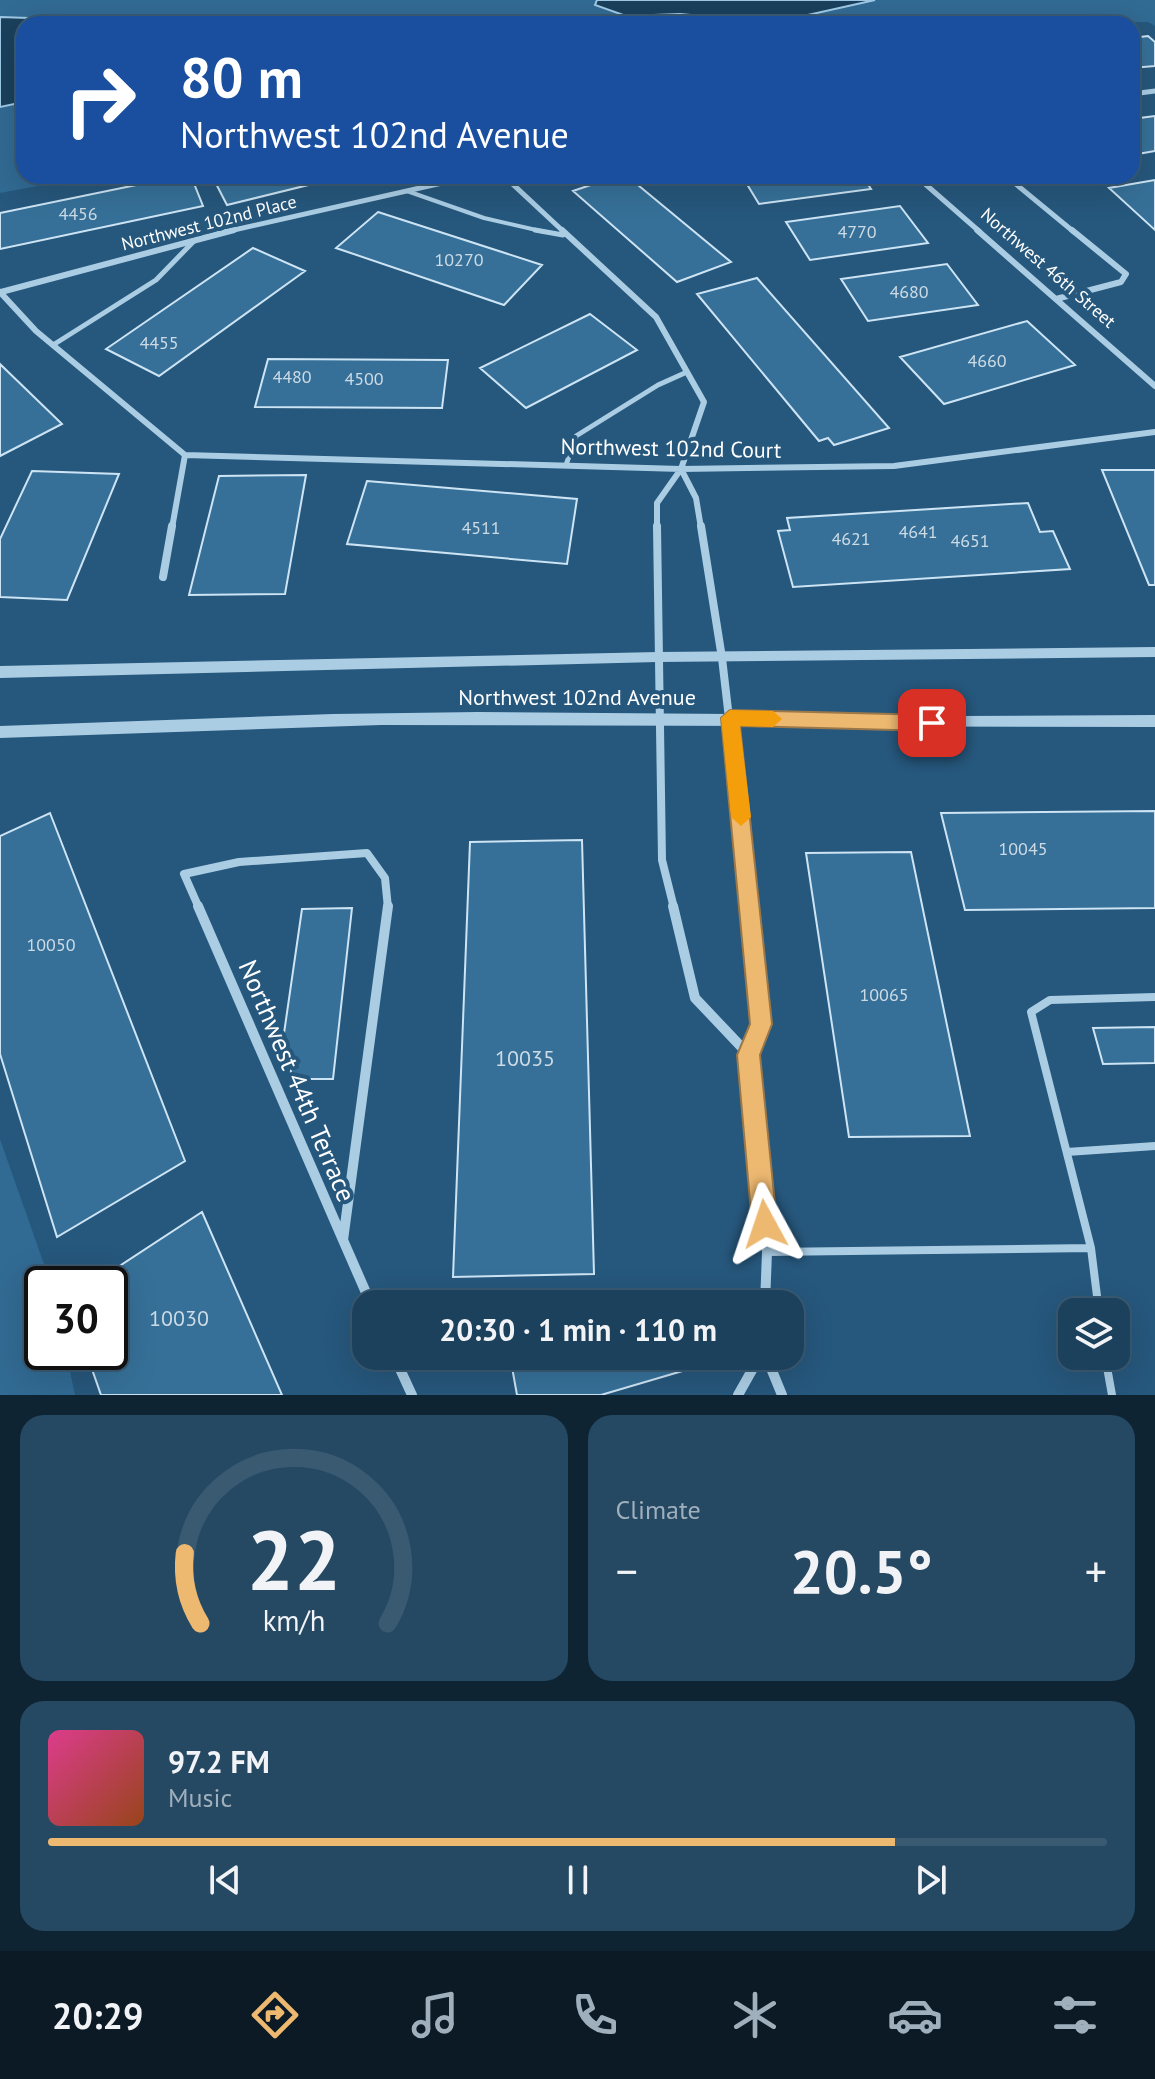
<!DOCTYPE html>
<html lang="en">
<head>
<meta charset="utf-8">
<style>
  body { margin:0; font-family:"PT Sans",sans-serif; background:#254863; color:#f1f3f6; height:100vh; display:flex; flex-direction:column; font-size:30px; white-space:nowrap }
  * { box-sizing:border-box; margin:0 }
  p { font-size:26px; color:#a0afbc }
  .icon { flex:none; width:44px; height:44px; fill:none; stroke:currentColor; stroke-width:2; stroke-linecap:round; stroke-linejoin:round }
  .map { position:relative; height:1395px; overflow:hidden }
  .side { display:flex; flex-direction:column; gap:20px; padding:20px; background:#0f2433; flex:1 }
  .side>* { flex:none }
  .hud { position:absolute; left:16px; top:16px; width:1124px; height:168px; border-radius:24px; box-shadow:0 8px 32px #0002,0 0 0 2px #3a5a72; background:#1a4fa0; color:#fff; overflow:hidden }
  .fabs { position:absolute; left:1058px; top:1298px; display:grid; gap:16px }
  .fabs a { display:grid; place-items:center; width:72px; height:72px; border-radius:16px; background:#1c415d; box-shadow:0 8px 32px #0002,0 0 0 2px #3a5a72; font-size:40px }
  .speed { position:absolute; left:24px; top:1266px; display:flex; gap:16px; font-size:40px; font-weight:700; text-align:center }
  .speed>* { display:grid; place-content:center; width:104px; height:104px; border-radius:50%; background:#1c415d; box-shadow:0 8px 32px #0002,0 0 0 2px #3a5a72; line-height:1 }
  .speed .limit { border:4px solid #111; border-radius:12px; background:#fff; color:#111 }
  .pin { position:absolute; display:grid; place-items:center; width:68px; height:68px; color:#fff; margin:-34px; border-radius:16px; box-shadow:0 4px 12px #0006 }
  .me { position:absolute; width:88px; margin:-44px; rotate:355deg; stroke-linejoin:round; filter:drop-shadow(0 0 6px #0008) }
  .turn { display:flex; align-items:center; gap:28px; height:168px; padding:0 32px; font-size:36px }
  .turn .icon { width:104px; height:104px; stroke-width:2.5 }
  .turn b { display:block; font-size:56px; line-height:68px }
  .big { font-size:60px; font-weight:800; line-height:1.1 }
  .side .tile { flex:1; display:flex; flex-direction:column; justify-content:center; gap:12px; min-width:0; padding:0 28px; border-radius:24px; background:#254863 }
  .side .dial { align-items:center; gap:0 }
  .dial svg { height:208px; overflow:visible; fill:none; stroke:#3a5a72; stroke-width:7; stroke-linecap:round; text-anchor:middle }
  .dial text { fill:#f1f3f6; stroke:none }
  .song { display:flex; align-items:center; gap:24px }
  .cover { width:96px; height:96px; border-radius:12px; background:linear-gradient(135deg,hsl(330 70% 55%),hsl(20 70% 35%)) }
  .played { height:8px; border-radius:4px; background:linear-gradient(90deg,#edb870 80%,#3a5a72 80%) }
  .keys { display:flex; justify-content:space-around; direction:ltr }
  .heat { display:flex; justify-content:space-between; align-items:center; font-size:44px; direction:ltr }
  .side .tiles { flex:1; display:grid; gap:20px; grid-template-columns:1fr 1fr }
  .tile:last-child { grid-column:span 2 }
  .trip { position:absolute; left:352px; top:1290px; width:452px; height:80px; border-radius:24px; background:#1c415d; box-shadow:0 8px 32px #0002,0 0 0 2px #3a5a72; font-weight:800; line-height:80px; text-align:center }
  .menu { display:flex; height:128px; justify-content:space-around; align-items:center; background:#0b1a25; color:#a0afbc }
  .menu .icon { width:56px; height:56px }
  .menu .current { color:#edb870 }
  .menu b { font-size:36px; color:#f1f3f6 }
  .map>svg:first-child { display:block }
</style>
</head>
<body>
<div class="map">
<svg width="1155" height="1395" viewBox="0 0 1155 1395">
  <rect width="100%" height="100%" fill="#26577c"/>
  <path fill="#316a93" d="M 0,0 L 1155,0 L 1155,26 L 1148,22 L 24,24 L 24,176 L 91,176 L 0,193 Z
    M 0,1139 L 51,1284 L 42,1284 L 42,1352 L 66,1352 L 75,1395 L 0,1395 Z"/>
  <path fill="#1a405c" stroke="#9fc9e5" stroke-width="2" d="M 597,0 L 875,0 L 781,21 L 758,21 L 680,14 L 626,16 L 595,5 Z
    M 0,17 L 87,20 L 97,24 L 24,24 L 24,102 L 0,107 Z"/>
  <path fill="#367098" stroke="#cde4f4" stroke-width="2" d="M 1148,36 L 1155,42 L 1155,66 L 1132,68 L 1132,38 Z
    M 1155,116 L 1155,151 L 1132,155 L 1132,119 Z
    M 180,176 L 191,176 L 203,206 L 0,249 L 0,213 Z
    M 212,176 L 345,176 L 227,205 Z
    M 617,176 L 627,176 L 731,262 L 677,282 L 573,191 Z
    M 742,176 L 862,176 L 871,189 L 759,204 Z
    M 1155,180 L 1155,230 L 1109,188 Z
    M 900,206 L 928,243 L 810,260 L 786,222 Z
    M 378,212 L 542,265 L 504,305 L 336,248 Z
    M 253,248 L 305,271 L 159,376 L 106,349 Z
    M 947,264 L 978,305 L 868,321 L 841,279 Z
    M 757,278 L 889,428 L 834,445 L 828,438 L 819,441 L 697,294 Z
    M 590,314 L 637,350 L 526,408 L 480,368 Z
    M 1027,321 L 1075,365 L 944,404 L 900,357 Z
    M 268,359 L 448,360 L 442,408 L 255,407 Z
    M 0,364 L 62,424 L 0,456 Z
    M 1102,470 L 1155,470 L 1155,585 L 1149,585 Z
    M 32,471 L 119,474 L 67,600 L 0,597 L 0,539 Z
    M 306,475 L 285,594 L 189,595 L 219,476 Z
    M 367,481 L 577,499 L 567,564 L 347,544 Z
    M 1028,503 L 1040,532 L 1053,531 L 1070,569 L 793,587 L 778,531 L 790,530 L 787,518 Z
    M 1155,811 L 1155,908 L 965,910 L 941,813 Z
    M 50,813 L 185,1161 L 57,1237 L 0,1054 L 0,836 Z
    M 582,840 L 594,1274 L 453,1277 L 470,842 Z
    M 911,852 L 970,1136 L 849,1137 L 806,853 Z
    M 352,908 L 333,1079 L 290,1079 L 293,1054 L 281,1054 L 302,909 Z
    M 1155,1027 L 1155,1063 L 1103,1064 L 1093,1028 Z
    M 202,1212 L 282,1395 L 101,1395 L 86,1352 L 110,1352 L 110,1284 L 92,1284 Z
    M 510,1356 L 693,1356 L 696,1367 L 601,1395 L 517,1395 Z"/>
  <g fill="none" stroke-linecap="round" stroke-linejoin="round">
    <path stroke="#aacde4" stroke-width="4" d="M 407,191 L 484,218 L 545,232"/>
    <path stroke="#aacde4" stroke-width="5" d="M 535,230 L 563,235
      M 53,345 L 156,280 L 194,241
      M 566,465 L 576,436 L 658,385 L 687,372"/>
    <path stroke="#aacde4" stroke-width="8" d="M 1067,1152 L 1155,1146
      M 767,1252 L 1091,1248
      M 1099,1312 L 1091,1248 L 1031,1012 L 1050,1000 L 1155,997
      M 1105,1356 L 1112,1395"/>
    <path stroke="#aacde4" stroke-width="5" d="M 1132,94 L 1155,91
      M 504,176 L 564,232
      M 916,176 L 980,232
      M 1006,176 L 1074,232
      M 225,232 L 473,176"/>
    <path stroke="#aacde4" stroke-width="6" d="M 562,230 L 656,317 L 704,402 L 681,469 L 657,503 L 657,528
      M 977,230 L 1155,386
      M 0,292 L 36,331 L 185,455 L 172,528
      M 1,292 L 234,230
      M 1056,299 L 1121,282 L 1126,274 L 1072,230
      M 185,455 L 681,469 L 894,466 L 1155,432
      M 681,469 L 696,498 L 701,528"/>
    <path stroke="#aacde4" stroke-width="8" d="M 657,526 L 662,860 L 674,908
      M 701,526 L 722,658 L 751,908
      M 163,577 L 172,526
      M 199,908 L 184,874 L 239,862 L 367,853 L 385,878 L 388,908"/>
    <path stroke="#aacde4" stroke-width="10" d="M 198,906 L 343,1240
      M 673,906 L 695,998 L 749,1055
      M 751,906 L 761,1024 L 749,1055 L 767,1252 L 765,1304
      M 343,1240 L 371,1304
      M 343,1240 L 388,906
      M 394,1356 L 412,1395
      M 766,1356 L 782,1395
      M 738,1395 L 760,1356"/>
    <path fill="#aacde4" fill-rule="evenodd" d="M 1155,647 L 1155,657 L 658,662 L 0,678 L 0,666 L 658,652 Z
      M 478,712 L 962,716 L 1155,715 L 1155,727 L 381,725 L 0,738 L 0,726 L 333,714 Z"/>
  </g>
  <path fill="#edb870" stroke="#9a7849" stroke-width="2" d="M 730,710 L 932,715 L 941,723 L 932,731 L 740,726 L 772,1024 L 760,1055 L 777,1224 L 773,1233 L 765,1236 L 756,1233 L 752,1224 L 737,1055 L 750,1024 L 721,718 Z"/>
  <path fill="#f59e0b" d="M 730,710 L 773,711 L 782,719 L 773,727 L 740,726 L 751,817 L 741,826 L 731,817 L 721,718 Z"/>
  <g text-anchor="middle" stroke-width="8" stroke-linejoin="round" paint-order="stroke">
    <g font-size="18" fill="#cddbe5">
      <text x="78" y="220">4456</text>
      <text x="857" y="238">4770</text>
      <text x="459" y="266">10270</text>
      <text x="909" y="298">4680</text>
      <text x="159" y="349">4455</text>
      <text x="987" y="367">4660</text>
      <text x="292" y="383">4480</text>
      <text x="364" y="385">4500</text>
      <text x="481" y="534">4511</text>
      <text x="918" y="538">4641</text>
      <text x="851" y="545">4621</text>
      <text x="970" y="547">4651</text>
      <text x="1023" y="855">10045</text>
      <text x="51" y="951">10050</text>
      <text x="884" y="1001">10065</text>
    </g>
    <g font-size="18" fill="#fff" stroke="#26577c">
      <text transform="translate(209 223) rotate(-14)" y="6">Northwest 102nd Place</text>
      <text transform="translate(1048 268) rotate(41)" y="6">Northwest 46th Street</text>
    </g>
    <g font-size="22" fill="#fff" stroke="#26577c">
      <text transform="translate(671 448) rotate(1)" y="8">Northwest 102nd Court</text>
      <text x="577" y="705">Northwest 102nd Avenue</text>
    </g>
    <g font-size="22" fill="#cddbe5">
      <text x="525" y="1066">10035</text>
      <text x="179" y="1326">10030</text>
    </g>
    <g font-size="26" fill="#fff" stroke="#26577c">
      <text transform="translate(297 1081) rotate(67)" y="9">Northwest 44th Terrace</text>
    </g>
  </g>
</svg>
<div class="fabs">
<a><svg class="icon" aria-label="layers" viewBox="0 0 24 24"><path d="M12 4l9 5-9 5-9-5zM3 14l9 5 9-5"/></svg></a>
</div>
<div class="speed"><div class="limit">30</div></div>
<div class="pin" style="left:932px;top:723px;background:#d93025"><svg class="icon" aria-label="arrive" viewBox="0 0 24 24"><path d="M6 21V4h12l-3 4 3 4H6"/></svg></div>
<svg class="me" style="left:765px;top:1224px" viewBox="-20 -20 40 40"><path d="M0-17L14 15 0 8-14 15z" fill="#edb870" stroke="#fff" stroke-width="4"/></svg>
<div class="trip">20:30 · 1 min · 110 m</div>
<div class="hud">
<div class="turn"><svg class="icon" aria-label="right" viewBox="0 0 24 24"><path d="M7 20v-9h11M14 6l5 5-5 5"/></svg><div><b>80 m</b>Northwest 102nd Avenue</div></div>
</div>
</div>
<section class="side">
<div class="tiles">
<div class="tile dial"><svg viewBox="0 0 100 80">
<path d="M14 69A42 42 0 1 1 86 69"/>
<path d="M14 69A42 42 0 0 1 8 42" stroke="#edb870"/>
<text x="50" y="56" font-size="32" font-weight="700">22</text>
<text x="50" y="72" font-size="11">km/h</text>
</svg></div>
<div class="tile"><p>Climate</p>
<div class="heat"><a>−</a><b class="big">20.5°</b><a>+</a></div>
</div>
<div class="tile">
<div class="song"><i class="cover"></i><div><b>97.2 FM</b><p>Music</p></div></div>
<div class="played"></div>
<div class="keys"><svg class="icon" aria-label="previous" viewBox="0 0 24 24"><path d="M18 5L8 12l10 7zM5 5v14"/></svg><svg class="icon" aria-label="pause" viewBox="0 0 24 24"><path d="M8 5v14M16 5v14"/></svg><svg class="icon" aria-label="next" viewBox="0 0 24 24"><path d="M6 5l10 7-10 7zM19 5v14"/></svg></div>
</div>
</div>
</section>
<nav class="menu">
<b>20:29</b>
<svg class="icon current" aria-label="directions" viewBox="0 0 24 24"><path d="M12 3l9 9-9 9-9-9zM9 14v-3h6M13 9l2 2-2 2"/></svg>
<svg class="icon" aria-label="music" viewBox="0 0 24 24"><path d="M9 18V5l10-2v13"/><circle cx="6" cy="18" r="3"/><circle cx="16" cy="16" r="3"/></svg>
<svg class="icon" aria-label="phone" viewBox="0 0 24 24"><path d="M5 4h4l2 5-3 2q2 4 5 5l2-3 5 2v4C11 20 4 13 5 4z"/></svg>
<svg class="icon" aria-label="climate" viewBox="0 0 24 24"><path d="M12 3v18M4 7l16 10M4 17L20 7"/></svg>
<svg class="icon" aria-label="car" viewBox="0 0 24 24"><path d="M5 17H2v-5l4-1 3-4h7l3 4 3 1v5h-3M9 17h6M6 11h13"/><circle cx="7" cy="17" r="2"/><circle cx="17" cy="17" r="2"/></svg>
<svg class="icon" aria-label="filters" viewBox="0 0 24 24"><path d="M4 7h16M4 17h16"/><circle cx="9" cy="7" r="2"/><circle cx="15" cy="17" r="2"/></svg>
</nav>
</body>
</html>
